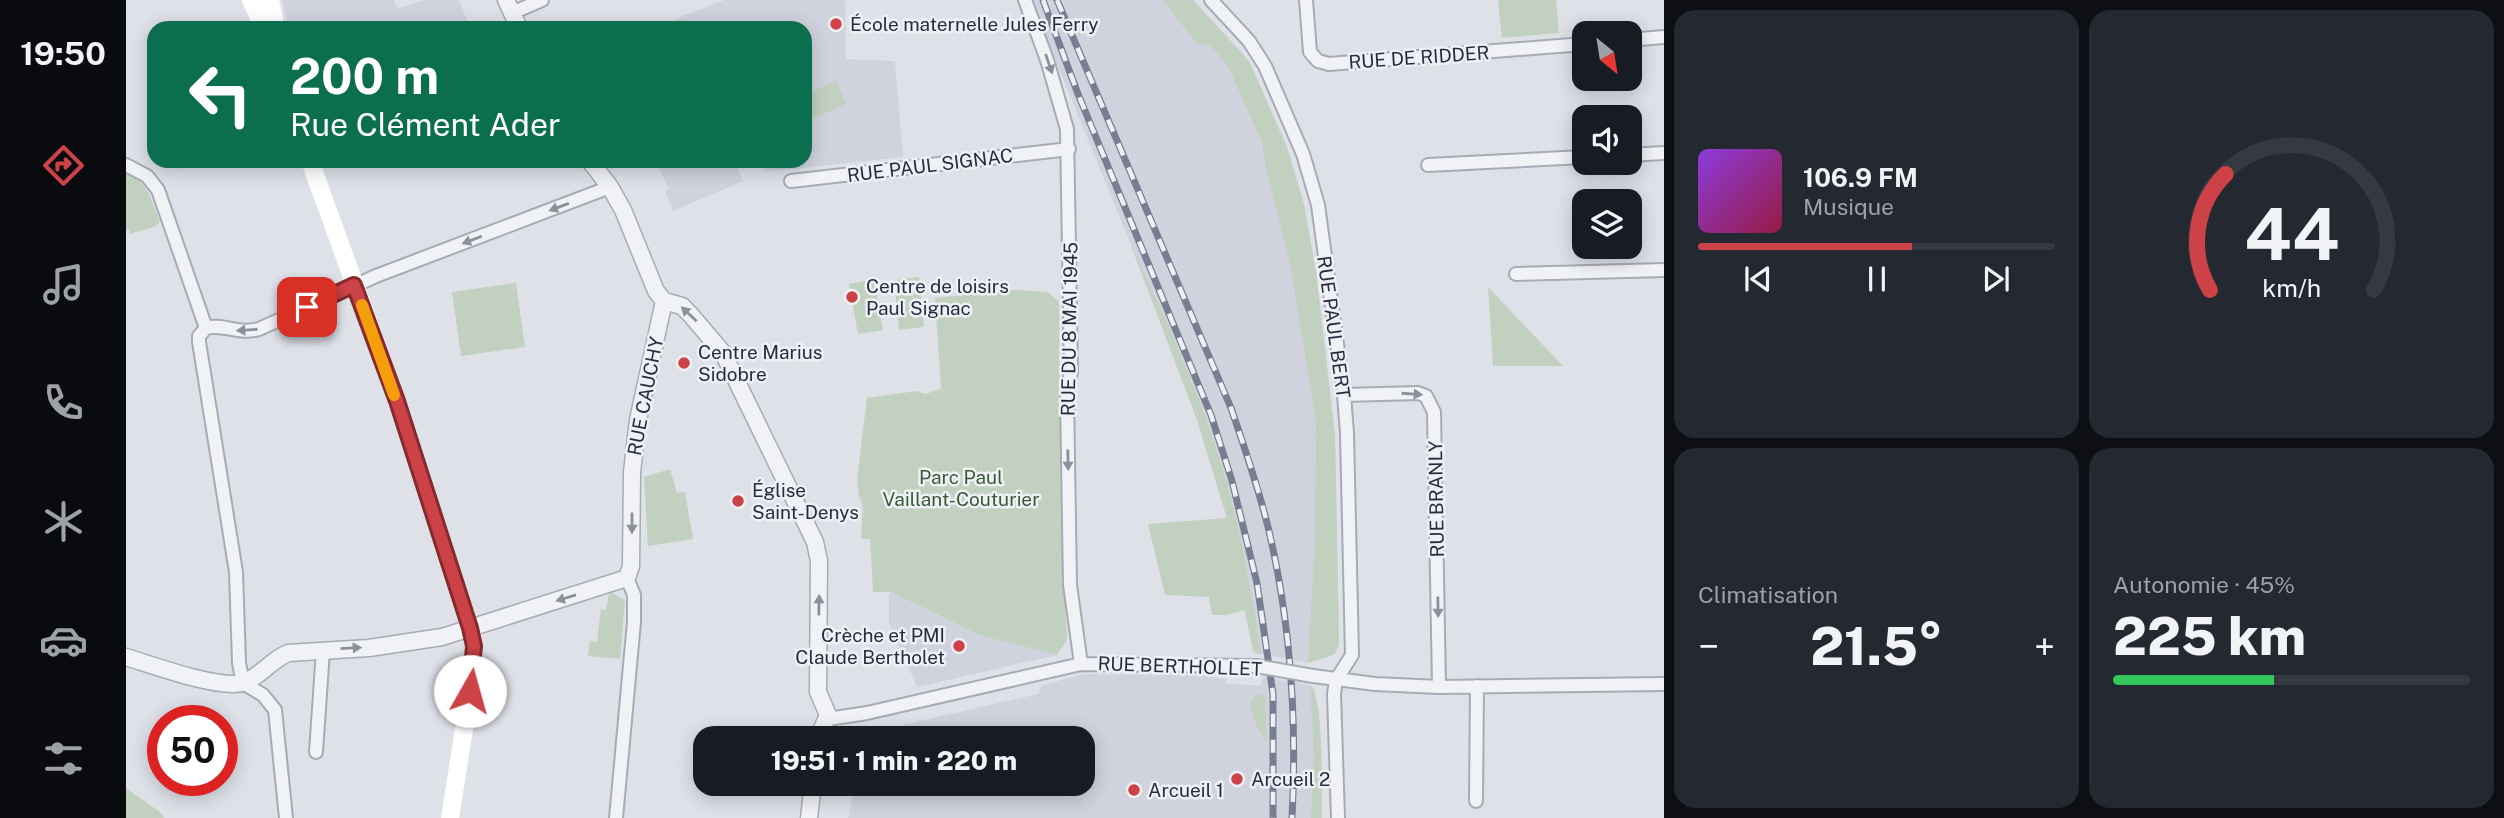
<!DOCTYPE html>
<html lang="fr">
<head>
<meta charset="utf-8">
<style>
  body { margin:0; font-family:"Public Sans",sans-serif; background:#242831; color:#f1f3f6; height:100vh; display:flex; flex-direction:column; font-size:26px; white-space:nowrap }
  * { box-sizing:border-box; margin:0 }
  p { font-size:23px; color:#9ea1a6 }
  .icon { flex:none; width:38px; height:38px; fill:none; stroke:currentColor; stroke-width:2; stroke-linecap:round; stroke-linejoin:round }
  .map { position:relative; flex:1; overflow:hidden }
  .side { display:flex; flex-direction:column; gap:10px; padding:10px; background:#0d0f14; width:840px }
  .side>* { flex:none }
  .banner { position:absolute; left:21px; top:21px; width:665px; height:147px; border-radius:21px; box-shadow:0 4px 18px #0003; background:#0b6e4f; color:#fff; overflow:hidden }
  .needle { width:46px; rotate:150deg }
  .controls { position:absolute; left:1446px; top:21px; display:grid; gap:14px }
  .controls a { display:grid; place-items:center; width:70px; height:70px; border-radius:14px; background:#171b24; box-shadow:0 4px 18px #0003; font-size:35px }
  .speed { position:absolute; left:21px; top:705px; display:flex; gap:14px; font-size:35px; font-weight:700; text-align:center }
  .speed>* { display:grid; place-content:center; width:91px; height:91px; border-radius:50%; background:#171b24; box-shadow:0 4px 18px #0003; line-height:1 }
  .speed .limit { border:10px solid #d22; background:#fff; color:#111 }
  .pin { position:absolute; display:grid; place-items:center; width:60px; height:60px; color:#fff; margin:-30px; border-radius:14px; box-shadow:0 4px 10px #0006 }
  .me { position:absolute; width:77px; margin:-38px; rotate:7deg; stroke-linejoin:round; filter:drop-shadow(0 0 5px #0008) }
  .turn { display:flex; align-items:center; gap:24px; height:147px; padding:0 28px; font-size:32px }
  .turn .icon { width:91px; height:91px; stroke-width:2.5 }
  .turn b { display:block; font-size:49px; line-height:60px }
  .big { font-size:52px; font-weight:800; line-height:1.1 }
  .side .tile { flex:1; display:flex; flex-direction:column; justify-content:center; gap:10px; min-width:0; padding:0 24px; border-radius:21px; background:#242831 }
  .side .dial { align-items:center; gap:0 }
  .dial svg { height:182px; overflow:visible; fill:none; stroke:#363941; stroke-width:7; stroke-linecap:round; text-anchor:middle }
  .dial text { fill:#f1f3f6; stroke:none }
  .song { display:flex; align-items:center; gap:21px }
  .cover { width:84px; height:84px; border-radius:10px; background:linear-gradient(135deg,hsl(270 70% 55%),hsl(340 70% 35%)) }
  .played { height:7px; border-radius:4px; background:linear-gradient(90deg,#cd4247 60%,#363941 60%) }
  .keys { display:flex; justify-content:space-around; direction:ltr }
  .heat { display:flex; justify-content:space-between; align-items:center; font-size:38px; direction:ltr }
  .charge { height:10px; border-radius:5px; background:linear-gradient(90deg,#34c759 45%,#363941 0) }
  .side .tiles { flex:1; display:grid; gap:10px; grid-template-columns:repeat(2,1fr) }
  .trip { position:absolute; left:567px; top:726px; width:402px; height:70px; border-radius:21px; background:#171b24; box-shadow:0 4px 18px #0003; font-weight:800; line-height:70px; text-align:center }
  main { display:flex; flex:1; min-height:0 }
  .tabs { display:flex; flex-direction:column; width:126px; justify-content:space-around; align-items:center; background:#090b0e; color:#9ea1a6 }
  .tabs .icon { width:49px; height:49px }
  .tabs .active { color:#cd4247 }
  .tabs b { font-size:32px; color:#f1f3f6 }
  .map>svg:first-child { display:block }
</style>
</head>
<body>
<main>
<nav class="tabs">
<b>19:50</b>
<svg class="icon active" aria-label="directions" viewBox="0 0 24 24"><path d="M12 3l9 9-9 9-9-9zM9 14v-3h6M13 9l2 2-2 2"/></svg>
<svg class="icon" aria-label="music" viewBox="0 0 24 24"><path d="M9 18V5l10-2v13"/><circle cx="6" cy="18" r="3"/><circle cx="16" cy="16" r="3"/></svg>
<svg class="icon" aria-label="phone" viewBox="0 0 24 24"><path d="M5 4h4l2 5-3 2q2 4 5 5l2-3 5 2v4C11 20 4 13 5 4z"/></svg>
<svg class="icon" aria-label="climate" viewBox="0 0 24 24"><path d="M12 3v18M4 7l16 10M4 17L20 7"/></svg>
<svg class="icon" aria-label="car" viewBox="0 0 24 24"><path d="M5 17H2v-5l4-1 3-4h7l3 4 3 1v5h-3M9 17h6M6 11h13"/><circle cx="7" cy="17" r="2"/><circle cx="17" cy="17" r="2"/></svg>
<svg class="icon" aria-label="filters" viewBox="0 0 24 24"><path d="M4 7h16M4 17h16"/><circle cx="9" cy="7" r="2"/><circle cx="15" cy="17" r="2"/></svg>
</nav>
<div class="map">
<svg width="1538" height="818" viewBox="0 0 1538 818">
  <rect width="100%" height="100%" fill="#dee1e8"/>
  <path fill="#d0d3dd" d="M 156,0 L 268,0 L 271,8 L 300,0 L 333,0 L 344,28 L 163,28 Z
    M 598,0 L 719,0 L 720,59 L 769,61 L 777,157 L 639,172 L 635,161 L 679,161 L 679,28 L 527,28 Z
    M 905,0 L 1067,0 L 1118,54 L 1130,76 L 1161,147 L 1178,204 L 1190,272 L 1209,435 L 1213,645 L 1206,656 L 1182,663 L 1127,652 L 1101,518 L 1071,420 L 1011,260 Z
    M 530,161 L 605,161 L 609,163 L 617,181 L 547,211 L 539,191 L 543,189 Z
    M 763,592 L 856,636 L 931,655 L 791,687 L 763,623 Z
    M 959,674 L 1066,675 L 1100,679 L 1100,684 L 1125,685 L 1135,685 L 1136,677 L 1184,685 L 1189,690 L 1193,717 L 1196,818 L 722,818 L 729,784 L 957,784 L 957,738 L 732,738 L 732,735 L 912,694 L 916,685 Z"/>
  <path fill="#c2d1bf" d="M 1037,0 L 1067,0 L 1124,63 L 1161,147 L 1178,204 L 1190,272 L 1209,435 L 1213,645 L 1209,654 L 1182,663 L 1189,540 L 1190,423 L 1164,262 L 1141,173 L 1136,143 L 1102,66 L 1084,46 L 1070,43 Z
    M 1372,0 L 1430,0 L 1433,33 L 1376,38 Z
    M 710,81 L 720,104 L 679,122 L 679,94 Z
    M 0,172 C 22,182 26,201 34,222 L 28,227 L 3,234 L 3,230 L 0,229 Z
    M 1004,243 C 1040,318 1075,396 1099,476 C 1116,534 1126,595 1135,655 L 1127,652 L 1119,610 L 1100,615 L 1086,615 L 1083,597 L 1039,595 L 1022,524 L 1101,518 L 1071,420 Z
    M 793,277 L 798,327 L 773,330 L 768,280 Z
    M 748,280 L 757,330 L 732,334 L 723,284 Z
    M 390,283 L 399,347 L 335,356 L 326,292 Z
    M 1362,287 L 1437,366 L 1367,366 Z
    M 888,290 L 922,292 L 933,302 L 935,528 L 941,639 L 931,655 L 856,636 L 764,592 L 747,592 L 744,539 L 735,539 L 737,506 L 733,497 L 731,479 L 741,398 L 790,391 L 799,394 L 815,389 L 809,298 Z
    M 544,469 L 551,493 L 559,492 L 567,539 L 522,546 L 518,477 Z
    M 486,593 L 499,600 L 494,659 L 462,656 L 464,641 L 471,642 L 475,609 L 480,610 L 483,594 Z
    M 1184,685 C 1199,701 1195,792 1196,818 L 1185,818 L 1188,758 Z
    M 1132,694 L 1139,695 L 1141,743 L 1130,725 L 1124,703 Z
    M 0,788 L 34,812 L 38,818 L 0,818 Z"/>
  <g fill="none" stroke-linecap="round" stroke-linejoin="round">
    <g stroke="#a7abb5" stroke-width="16">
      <path id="minor" d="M 899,0 L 921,60 L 941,129 L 945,372 L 941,394 L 944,585 L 955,664
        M 1085,0 L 1123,41 L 1139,66 L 1177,154 L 1192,205 L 1218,395 L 1221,433 L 1226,655 L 1210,680 L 1208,694 L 1212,818
        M 1180,0 L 1184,52 L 1192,61 L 1203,64 L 1458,44
        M 386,13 L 416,0
        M 1503,40 L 1538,37
        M 1503,155 L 1538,153
        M 0,165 L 21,176 L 32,190 L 80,328
        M 1302,165 L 1458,157
        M 665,181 L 943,149
        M 1390,274 L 1538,270
        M 80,328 L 73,336 L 73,342 L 110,572 L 113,663 L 117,683 L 137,695 L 149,710 L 160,818
        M 80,328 C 97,323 112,335 133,329 L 250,276 L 484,187
        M 1218,395 L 1292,393 L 1300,396 L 1308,412 L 1313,687
        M 1187,676 L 1249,684 L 1313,687 L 1538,684
        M 702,719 L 741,713 L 955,664 L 1130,666
        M 190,752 L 197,650
        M 1350,801 L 1351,686
        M 490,818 L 508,622 L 508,595 L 501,578"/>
    </g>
    <g stroke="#a7abb5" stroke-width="19">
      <path id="tertiary" d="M 380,0 L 393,28
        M 464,161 L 484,187 L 497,210 L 530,291 L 538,301 L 556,306 L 564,314 L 597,353 L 689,542 L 693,561 L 692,692 L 702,715 L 692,738
        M 0,657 C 26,665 92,689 116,683 C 133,678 145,660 162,653 L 243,648 L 316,637 L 501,578 L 505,566 L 506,472 L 512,420 L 538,301
        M 683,818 L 687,784"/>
    </g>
    <use href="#minor" stroke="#f1f2f6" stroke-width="12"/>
    <use href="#tertiary" stroke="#f1f2f6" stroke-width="16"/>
    <path stroke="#fff" stroke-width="18" d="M 125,0 L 138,28
      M 144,0 L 148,19 L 146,28
      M 184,161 L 271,401 L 347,638 L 348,666 L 324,818"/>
    <g stroke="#787e91" stroke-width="7">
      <path id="rail" d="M 917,0 L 952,94 L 1085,415 L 1106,481 L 1131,583 L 1147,694 L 1147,818
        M 931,0 L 1105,408 C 1119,449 1133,489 1143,531 C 1165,625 1171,722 1166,818"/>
    </g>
    <use href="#rail" stroke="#edf0f5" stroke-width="4.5" stroke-dasharray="13" stroke-linecap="butt"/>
    <g stroke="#a7abb5" stroke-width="16" stroke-linecap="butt">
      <path id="minor-bridge" d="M 1130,666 L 1187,676"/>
    </g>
    <use href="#minor-bridge" stroke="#f1f2f6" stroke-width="12"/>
  </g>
  <defs><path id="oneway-solid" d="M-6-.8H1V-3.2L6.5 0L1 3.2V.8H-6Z" transform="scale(1.75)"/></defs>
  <g fill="#8c909a">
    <use href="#oneway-solid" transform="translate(923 64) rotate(71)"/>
    <use href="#oneway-solid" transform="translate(433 207) rotate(160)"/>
    <use href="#oneway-solid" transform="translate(346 240) rotate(159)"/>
    <use href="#oneway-solid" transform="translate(563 314) rotate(-137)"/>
    <use href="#oneway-solid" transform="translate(121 330) rotate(176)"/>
    <use href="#oneway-solid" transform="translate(1286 394) rotate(4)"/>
    <use href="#oneway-solid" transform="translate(942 460) rotate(89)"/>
    <use href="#oneway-solid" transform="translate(506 523) rotate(90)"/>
    <use href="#oneway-solid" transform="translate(440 598) rotate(163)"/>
    <use href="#oneway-solid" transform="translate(693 605) rotate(-89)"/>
    <use href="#oneway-solid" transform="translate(1312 607) rotate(89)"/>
    <use href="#oneway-solid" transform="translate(225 648) rotate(-3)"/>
  </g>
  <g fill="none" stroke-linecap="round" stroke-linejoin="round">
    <g stroke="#852b2e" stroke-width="18">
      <path id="route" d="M 181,307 L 228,285 L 271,401 L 344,628 L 348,646 L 344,691"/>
    </g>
    <use href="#route" stroke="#cd4247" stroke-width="12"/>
    <path stroke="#f59e0b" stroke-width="12" d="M 236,305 L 268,395"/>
  </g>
  <g fill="#cd4247" stroke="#edf0f5" stroke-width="2.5">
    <circle cx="710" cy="24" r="7"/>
    <circle cx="726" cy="297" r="7"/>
    <circle cx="558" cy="363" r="7"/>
    <circle cx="612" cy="501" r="7"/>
    <circle cx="833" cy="646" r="7"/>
    <circle cx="1111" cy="779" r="7"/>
    <circle cx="1008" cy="790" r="7"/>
  </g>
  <g text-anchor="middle" stroke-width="5" stroke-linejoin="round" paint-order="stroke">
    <g font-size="19" fill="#272d3e" stroke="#edf0f5" text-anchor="start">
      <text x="724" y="31">École maternelle Jules Ferry</text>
      <text x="740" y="293">Centre de loisirs<tspan x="740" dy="22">Paul Signac</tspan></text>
      <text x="572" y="359">Centre Marius<tspan x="572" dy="22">Sidobre</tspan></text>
      <text x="626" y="497">Église<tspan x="626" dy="22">Saint-Denys</tspan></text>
      <text x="819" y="642" text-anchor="end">Crèche et PMI<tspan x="819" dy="22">Claude Bertholet</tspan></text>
      <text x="1125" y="786">Arcueil 2</text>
      <text x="1022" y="797">Arcueil 1</text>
    </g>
    <g font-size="19" fill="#272d3e" stroke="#edf0f5">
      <text transform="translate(1293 57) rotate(-4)" y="7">RUE DE RIDDER</text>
      <text transform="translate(804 165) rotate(-7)" y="7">RUE PAUL SIGNAC</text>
      <text transform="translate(1208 327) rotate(82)" y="7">RUE PAUL BERT</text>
      <text transform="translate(943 329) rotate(-89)" y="7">RUE DU 8 MAI 1945</text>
      <text transform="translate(519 396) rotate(-79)" y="7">RUE CAUCHY</text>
      <text transform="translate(1310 499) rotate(-91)" y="7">RUE BRANLY</text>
      <text transform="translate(1054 666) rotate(2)" y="7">RUE BERTHOLLET</text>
    </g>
    <g font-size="19" fill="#375a35" stroke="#edf0f5">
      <text x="835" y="484">Parc Paul<tspan x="835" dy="22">Vaillant-Couturier</tspan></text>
    </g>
  </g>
</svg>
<div class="controls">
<a><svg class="needle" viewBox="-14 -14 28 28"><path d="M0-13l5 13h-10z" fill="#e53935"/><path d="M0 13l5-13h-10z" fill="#9ea1a6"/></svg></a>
<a><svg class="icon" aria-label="sound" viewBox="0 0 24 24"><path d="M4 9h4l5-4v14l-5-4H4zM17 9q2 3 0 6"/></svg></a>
<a><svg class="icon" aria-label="layers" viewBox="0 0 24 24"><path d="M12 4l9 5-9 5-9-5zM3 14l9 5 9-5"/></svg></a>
</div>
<div class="speed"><div class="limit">50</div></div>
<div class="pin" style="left:181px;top:307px;background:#d93025"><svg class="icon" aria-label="arrive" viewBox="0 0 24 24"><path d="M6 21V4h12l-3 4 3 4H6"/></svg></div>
<svg class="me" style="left:344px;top:691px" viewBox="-20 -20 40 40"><circle r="19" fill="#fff"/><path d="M0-13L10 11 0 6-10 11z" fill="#cd4247"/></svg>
<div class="trip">19:51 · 1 min · 220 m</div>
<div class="banner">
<div class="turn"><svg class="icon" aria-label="left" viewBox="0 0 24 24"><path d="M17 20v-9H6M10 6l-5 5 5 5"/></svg><div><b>200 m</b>Rue Clément Ader</div></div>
</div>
</div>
<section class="side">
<div class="tiles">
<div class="tile">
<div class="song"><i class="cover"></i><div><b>106.9 FM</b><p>Musique</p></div></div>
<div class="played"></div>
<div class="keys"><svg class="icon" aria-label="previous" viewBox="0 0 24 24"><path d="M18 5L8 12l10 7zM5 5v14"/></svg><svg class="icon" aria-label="pause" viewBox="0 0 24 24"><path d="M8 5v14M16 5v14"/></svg><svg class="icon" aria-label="next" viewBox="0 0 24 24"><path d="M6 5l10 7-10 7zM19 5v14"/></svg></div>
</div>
<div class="tile dial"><svg viewBox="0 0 100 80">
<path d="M14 69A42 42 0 1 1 86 69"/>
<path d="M14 69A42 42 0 0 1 21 18" stroke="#cd4247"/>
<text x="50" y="56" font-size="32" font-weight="700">44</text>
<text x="50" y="72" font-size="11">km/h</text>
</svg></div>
<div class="tile"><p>Climatisation</p>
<div class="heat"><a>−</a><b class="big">21.5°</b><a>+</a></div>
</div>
<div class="tile"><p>Autonomie · 45%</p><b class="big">225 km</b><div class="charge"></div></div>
</div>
</section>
</main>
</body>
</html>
